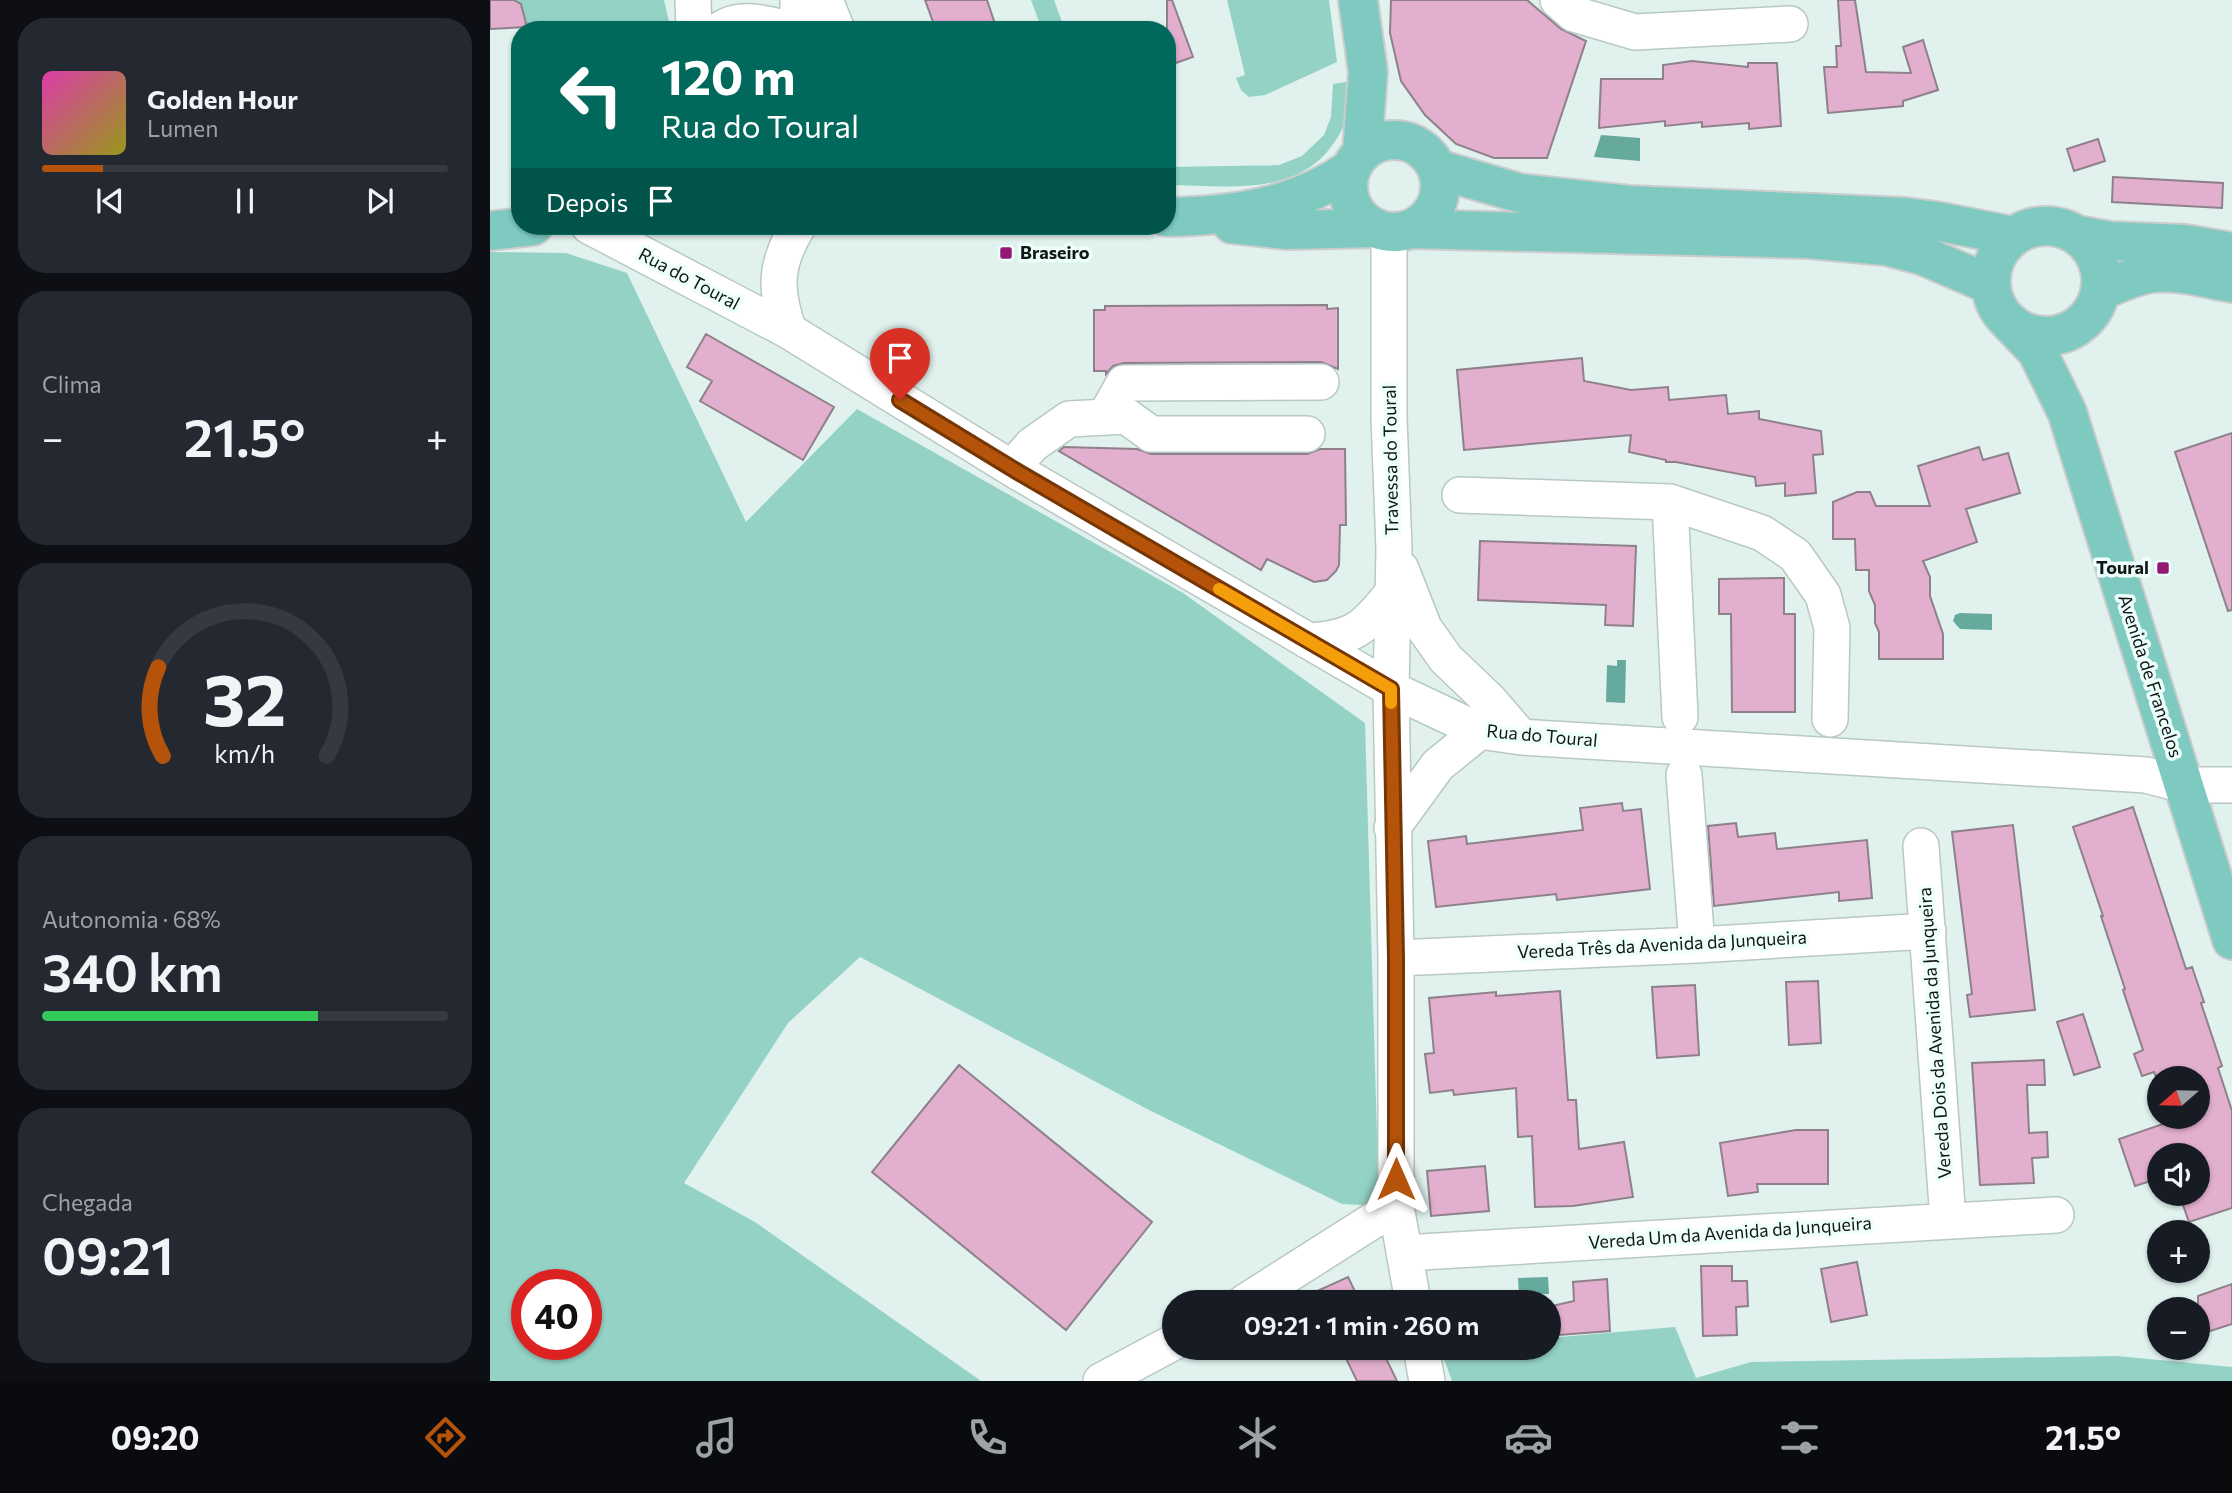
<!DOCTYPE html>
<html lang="pt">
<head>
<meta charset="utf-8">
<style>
  body { margin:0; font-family:Commissioner,sans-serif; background:#242831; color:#f1f3f6; height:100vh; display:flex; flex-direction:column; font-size:26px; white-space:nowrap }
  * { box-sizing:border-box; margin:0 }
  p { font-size:23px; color:#9ea1a6 }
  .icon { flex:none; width:38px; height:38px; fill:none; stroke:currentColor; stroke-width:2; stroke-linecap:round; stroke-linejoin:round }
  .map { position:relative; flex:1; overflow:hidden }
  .details { display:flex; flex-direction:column; gap:18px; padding:18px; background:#0d0f14; width:490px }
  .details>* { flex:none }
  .banner { position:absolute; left:21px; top:21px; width:665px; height:214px; border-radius:28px; box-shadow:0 2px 5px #0004; background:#00695c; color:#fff; overflow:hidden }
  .needle { width:46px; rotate:250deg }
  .controls { position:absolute; left:1657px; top:1066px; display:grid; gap:14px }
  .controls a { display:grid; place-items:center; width:63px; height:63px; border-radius:50%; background:#171b24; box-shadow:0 2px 5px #0004; font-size:35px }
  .speed { position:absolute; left:21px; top:1269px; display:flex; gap:14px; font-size:35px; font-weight:700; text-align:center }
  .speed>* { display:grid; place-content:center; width:91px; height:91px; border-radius:50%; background:#171b24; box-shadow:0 2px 5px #0004; line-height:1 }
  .speed .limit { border:10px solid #d22; background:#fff; color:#111 }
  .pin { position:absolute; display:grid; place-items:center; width:60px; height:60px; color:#fff; margin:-72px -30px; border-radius:50% 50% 50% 0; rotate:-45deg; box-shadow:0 0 7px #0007 }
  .pin .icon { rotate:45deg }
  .me { position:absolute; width:77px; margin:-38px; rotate:0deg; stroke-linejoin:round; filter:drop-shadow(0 0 5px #0008) }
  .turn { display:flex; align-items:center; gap:24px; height:147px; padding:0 35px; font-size:32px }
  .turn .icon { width:91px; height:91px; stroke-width:2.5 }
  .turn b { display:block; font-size:49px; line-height:60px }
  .then { display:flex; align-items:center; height:66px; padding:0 35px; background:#0003; gap:14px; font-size:26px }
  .big { font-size:52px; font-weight:600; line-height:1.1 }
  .details .card { flex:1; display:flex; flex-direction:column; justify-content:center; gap:10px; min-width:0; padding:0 24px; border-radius:28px; background:#242831 }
  .details .dial { align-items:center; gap:0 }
  .dial svg { height:182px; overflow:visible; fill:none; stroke:#363941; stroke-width:7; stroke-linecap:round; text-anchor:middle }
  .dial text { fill:#f1f3f6; stroke:none }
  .song { display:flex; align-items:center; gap:21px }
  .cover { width:84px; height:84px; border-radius:10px; background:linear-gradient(135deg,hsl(320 70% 55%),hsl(60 70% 35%)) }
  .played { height:7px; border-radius:4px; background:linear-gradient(90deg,#b45309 15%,#363941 15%) }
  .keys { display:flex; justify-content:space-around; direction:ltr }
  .heat { display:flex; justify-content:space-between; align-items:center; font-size:38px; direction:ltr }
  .charge { height:10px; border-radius:5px; background:linear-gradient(90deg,#34c759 68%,#363941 0) }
  .trip { position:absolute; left:672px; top:1290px; width:399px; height:70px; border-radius:35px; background:#171b24; box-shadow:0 2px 5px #0004; font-weight:600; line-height:70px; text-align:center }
  .tabs { display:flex; height:112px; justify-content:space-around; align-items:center; background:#090b0e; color:#9ea1a6 }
  .tabs .icon { width:49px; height:49px }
  .tabs .selected { color:#b45309 }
  .tabs b { font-size:32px; color:#f1f3f6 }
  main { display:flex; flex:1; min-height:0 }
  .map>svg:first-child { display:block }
</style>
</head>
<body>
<main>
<section class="details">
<div class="card">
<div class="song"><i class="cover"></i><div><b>Golden Hour</b><p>Lumen</p></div></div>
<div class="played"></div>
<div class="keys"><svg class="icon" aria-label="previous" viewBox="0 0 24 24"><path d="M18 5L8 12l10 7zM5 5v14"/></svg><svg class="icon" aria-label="pause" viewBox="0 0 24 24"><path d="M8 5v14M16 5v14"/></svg><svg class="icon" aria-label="next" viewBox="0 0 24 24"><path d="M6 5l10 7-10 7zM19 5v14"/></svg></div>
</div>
<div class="card"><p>Clima</p>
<div class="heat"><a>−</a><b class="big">21.5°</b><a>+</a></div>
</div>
<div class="card dial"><svg viewBox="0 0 100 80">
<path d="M14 69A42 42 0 1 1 86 69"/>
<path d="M14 69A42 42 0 0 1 12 30" stroke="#b45309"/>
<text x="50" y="56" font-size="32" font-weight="700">32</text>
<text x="50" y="72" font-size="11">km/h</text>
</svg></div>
<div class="card"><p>Autonomia · 68%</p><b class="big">340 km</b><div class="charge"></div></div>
<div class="card"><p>Chegada</p><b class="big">09:21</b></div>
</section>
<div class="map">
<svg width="1742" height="1381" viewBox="0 0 1742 1381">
  <rect width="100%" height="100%" fill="#e0f1ee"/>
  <path fill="#94d2c6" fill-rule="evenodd" d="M 24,0 L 174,0 L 181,30 L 37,30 L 31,4 Z
    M 541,0 L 564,0 L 575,30 L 552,30 Z
    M 737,0 L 839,0 L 847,62 L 775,95 L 759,97 L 751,90 L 746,78 L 755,75 Z
    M 856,82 C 856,92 859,104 857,114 C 855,128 845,142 837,152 C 798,197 731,185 677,185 L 677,167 L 789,165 L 812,156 L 834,135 L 841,117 L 843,84 Z
    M 0,252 L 76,253 L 137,273 L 256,522 L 367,409 L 693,593 L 875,723 L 889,1206 L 852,1204 L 659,1110 L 370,957 L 298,1023 L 194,1183 L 265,1222 L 491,1381 L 0,1381 ZM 37,1284 L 96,1284 L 96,1344 L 37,1344 Z
    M 1185,1327 L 1206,1378 L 1261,1362 L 1627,1356 L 1742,1367 L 1742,1381 L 962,1381 L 950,1348 L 1059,1348 L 1059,1338 Z"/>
  <path fill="#66a99d" d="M 1111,135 L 1150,138 L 1150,161 L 1104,157 Z
    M 1470,613 L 1502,614 L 1502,630 L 1470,629 L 1463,621 L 1465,615 Z
    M 1127,660 L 1136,660 L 1135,703 L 1116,702 L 1117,665 L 1127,666 Z
    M 1058,1277 L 1059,1294 L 1029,1295 L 1028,1278 Z"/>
  <path fill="#e2afce" stroke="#8e8189" stroke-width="2" d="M 0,0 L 24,0 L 31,4 L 37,27 L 0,29 Z
    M 435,0 L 497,0 L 507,30 L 446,30 Z
    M 677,0 L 682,0 L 703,57 L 677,66 Z
    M 901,0 L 1037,0 L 1071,29 L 1096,41 L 1057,158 L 1004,158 L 966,144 L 935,115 L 911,81 L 900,33 Z
    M 1348,0 L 1365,0 L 1376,72 L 1421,73 L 1413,47 L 1433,40 L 1448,90 L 1413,101 L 1413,106 L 1338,113 L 1334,67 L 1347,67 L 1346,46 L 1351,46 Z
    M 1202,61 L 1258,67 L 1258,63 L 1287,63 L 1291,126 L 1259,129 L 1259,123 L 1212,127 L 1212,122 L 1175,126 L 1175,121 L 1109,128 L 1111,79 L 1173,79 L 1173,65 Z
    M 1608,139 L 1615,161 L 1584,171 L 1577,149 Z
    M 1623,177 L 1733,183 L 1732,208 L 1622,202 Z
    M 837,305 L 837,309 L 848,308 L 848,369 L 831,362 L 634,363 L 623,366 L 616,374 L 616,371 L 604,371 L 604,310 L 615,310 L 615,306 Z
    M 216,334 L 344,407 L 313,460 L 210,401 L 222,381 L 197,367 Z
    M 1092,358 L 1094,381 L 1141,390 L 1178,387 L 1179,400 L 1236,395 L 1238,414 L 1269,411 L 1269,419 L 1331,431 L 1333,454 L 1323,455 L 1326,493 L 1295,496 L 1295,483 L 1266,486 L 1265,477 L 1186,462 L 1176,462 L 1176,460 L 1139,452 L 1141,435 L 974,450 L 967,370 Z
    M 1742,433 L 1742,610 L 1738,611 L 1685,452 Z
    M 574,447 L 647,449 L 661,454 L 817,454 L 830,449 L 855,449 L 856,525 L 850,525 L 849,565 L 846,571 L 837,580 L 824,582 L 777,559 L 771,570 L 569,451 Z
    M 1489,447 L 1493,460 L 1518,453 L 1530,493 L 1476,509 L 1487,542 L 1433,561 L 1440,577 L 1440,596 L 1453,634 L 1453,659 L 1389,659 L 1389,632 L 1385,623 L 1385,605 L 1379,591 L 1379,570 L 1366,570 L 1365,539 L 1343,539 L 1343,502 L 1367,492 L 1380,492 L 1386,506 L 1440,506 L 1428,466 Z
    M 990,541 L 1146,546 L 1143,626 L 1115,625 L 1116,605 L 988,600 Z
    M 1294,578 L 1294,614 L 1305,614 L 1305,712 L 1242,712 L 1241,614 L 1229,614 L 1229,579 Z
    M 1132,803 L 1133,811 L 1151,809 L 1160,889 L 1067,900 L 1066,894 L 946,907 L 938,841 L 976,836 L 977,844 L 1093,830 L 1090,808 Z
    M 1643,807 L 1696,969 L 1702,967 L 1714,1002 L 1711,1003 L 1732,1066 L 1728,1068 L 1742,1111 L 1742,1208 L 1699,1222 L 1689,1194 L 1708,1194 L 1708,1155 L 1670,1155 L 1670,1178 L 1645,1186 L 1629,1139 L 1676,1123 L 1675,1121 L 1681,1119 L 1681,1116 L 1708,1116 L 1708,1078 L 1670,1078 L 1670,1086 L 1664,1072 L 1652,1076 L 1644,1054 L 1653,1050 L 1633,990 L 1635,989 L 1611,916 L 1613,916 L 1583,827 Z
    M 1246,823 L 1248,837 L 1285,833 L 1287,849 L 1377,840 L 1382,898 L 1349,901 L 1349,892 L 1224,906 L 1218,826 Z
    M 1523,825 L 1545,1010 L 1480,1017 L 1477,995 L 1482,994 L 1462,832 Z
    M 1328,981 L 1331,1043 L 1299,1045 L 1296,982 Z
    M 1205,985 L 1209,1055 L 1167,1058 L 1162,987 Z
    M 1070,991 L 1078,1100 L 1086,1100 L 1089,1149 L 1134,1142 L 1143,1197 L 1083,1206 L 1045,1207 L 1042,1136 L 1028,1137 L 1026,1088 L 964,1095 L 963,1090 L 940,1093 L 935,1054 L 944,1053 L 939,998 L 1006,992 L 1006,996 Z
    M 1593,1014 L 1610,1067 L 1584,1075 L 1567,1022 Z
    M 1554,1060 L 1555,1085 L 1537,1085 L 1539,1133 L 1557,1132 L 1558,1157 L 1542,1158 L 1544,1183 L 1490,1185 L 1482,1063 Z
    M 469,1065 L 662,1222 L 576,1330 L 382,1172 Z
    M 1306,1130 L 1338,1130 L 1338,1184 L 1267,1184 L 1268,1192 L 1238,1196 L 1230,1143 Z
    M 995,1166 L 999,1211 L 941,1216 L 937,1171 Z
    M 1367,1262 L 1377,1315 L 1341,1322 L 1331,1269 Z
    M 1211,1266 L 1242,1266 L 1242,1281 L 1257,1281 L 1258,1306 L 1246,1307 L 1247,1335 L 1213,1336 Z
    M 858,1277 L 870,1302 L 803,1302 Z
    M 1117,1279 L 1120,1331 L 1069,1335 L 1062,1306 L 1084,1301 L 1083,1282 Z
    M 1742,1284 L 1742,1324 L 1708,1335 L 1708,1296 Z
    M 851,1348 L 891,1348 L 907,1381 L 867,1381 Z"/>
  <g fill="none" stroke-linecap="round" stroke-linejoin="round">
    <g stroke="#b8c8c5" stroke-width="38">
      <path id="minor" d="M 203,0 L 204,30
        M 308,0 L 308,30
        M 335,0 L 347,30
        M 1068,0 L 1084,14 L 1145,32 L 1300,24
        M 230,30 C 250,14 280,25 303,30
        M 99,226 L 299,331 L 528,472 L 901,689 L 990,731 L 1031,737 L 1656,775 L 1694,785 L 1742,785
        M 899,232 L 899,418 L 904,549 L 901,689 L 906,958 L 906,1206 L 923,1302
        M 299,331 C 284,289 285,264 308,226
        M 615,417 L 634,383 L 831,382
        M 522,468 L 542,445 L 579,419 L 636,416 L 661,434 L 817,434
        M 970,495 L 1180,502 L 1272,533 L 1305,555 L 1333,595 L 1342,628 L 1340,719
        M 1180,502 L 1190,717
        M 911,569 L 934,628 L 956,659 L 999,700 L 1031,737
        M 818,641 C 864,639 876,627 903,592
        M 1194,775 L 1207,945
        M 902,828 L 948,765 L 990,731
        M 1431,846 L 1458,1220
        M 906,958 L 1207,945 L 1438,931
        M 914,1253 L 1566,1215
        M 755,1302 L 906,1206
        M 931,1348 L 937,1381
        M 611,1381 L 684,1342"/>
    </g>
    <g stroke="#cbcccc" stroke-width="42">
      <path id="major" d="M 868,0 L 878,72 L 872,153
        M858 186a46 46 0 1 1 92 0a46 46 0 1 1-92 0Z
        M 947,169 L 1029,193 L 1139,205 L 1415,217 L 1446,221 L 1523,236
        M 677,217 C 743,216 808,207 862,168
        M 742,224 L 796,230 L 886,228
        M1501 281a55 55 0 1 1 110 0a55 55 0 1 1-110 0Z
        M 921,229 L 1319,239 L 1396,246 L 1434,256 L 1501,285
        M 0,231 L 43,226
        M 1587,235 L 1620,241 L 1695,244 L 1742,252
        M 1610,291 C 1627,284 1645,275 1663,273 C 1689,270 1717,279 1742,283
        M 1520,323 L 1547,351 L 1577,412 L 1742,940"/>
    </g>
    <use href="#minor" stroke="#fff" stroke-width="35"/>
    <use href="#major" stroke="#7ecac0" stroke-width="38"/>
  </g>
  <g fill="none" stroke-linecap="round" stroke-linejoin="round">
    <g stroke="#753606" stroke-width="18">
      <path id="route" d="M 410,400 L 528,472 L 901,689 L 906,958 L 906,1179"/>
    </g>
    <use href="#route" stroke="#b45309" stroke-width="12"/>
    <path stroke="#f59e0b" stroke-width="12" d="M 729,589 L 901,689 L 901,703"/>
  </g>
  <g fill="#941873" stroke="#edfffb" stroke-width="2.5">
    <rect x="509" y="246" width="14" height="14" rx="3.5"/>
    <rect x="1666" y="561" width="14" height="14" rx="3.5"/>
  </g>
  <g text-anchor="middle" stroke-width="7" stroke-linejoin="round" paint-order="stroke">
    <g font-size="18" font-weight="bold" fill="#111716" stroke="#edfffb" text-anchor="start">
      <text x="530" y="259">Braseiro</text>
      <text x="1659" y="574" text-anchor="end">Toural</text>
    </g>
    <g font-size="18" fill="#111716" stroke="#edfffb">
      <text transform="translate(199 279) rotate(28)" y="6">Rua do Toural</text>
      <text transform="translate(901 460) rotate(-91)" y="6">Travessa do Toural</text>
      <text transform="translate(1660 676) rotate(72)" y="6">Avenida de Francelos</text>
      <text transform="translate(1052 736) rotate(5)" y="6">Rua do Toural</text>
      <text transform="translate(1172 945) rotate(-3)" y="6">Vereda Três da Avenida da Junqueira</text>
      <text transform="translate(1445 1033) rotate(-94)" y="6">Vereda Dois da Avenida da Junqueira</text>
      <text transform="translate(1240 1233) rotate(-4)" y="6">Vereda Um da Avenida da Junqueira</text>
    </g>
  </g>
</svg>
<div class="controls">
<a><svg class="needle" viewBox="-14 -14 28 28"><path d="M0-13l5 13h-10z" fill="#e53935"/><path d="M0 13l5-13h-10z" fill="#9ea1a6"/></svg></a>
<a><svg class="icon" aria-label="sound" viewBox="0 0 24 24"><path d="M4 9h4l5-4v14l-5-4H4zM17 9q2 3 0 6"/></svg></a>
<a>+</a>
<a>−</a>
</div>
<div class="speed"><div class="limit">40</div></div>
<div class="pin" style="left:410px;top:400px;background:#d93025"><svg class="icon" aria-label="arrive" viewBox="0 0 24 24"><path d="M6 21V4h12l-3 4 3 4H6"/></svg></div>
<svg class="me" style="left:906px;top:1179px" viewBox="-20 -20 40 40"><path d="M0-17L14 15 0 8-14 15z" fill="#b45309" stroke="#fff" stroke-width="4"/></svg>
<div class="trip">09:21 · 1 min · 260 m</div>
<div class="banner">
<div class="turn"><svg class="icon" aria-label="left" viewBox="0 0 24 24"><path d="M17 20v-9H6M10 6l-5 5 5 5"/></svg><div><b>120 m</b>Rua do Toural</div></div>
<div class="then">Depois<svg class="icon" aria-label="arrive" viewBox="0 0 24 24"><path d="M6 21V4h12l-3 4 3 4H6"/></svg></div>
</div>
</div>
</main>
<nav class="tabs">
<b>09:20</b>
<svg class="icon selected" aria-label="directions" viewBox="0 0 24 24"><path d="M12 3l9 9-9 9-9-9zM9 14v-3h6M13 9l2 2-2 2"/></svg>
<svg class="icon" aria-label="music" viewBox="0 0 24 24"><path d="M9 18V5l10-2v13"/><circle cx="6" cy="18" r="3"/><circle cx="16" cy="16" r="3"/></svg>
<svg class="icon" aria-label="phone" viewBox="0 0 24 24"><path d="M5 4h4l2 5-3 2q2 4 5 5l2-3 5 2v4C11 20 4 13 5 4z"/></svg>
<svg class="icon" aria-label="climate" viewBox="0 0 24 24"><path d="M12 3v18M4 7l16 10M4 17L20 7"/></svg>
<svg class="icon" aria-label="car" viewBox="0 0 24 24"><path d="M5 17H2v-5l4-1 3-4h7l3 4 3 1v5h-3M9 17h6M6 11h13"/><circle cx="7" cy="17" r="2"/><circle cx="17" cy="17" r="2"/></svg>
<svg class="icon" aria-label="filters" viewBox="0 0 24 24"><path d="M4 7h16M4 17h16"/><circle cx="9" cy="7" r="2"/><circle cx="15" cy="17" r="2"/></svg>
<b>21.5°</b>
</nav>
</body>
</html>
